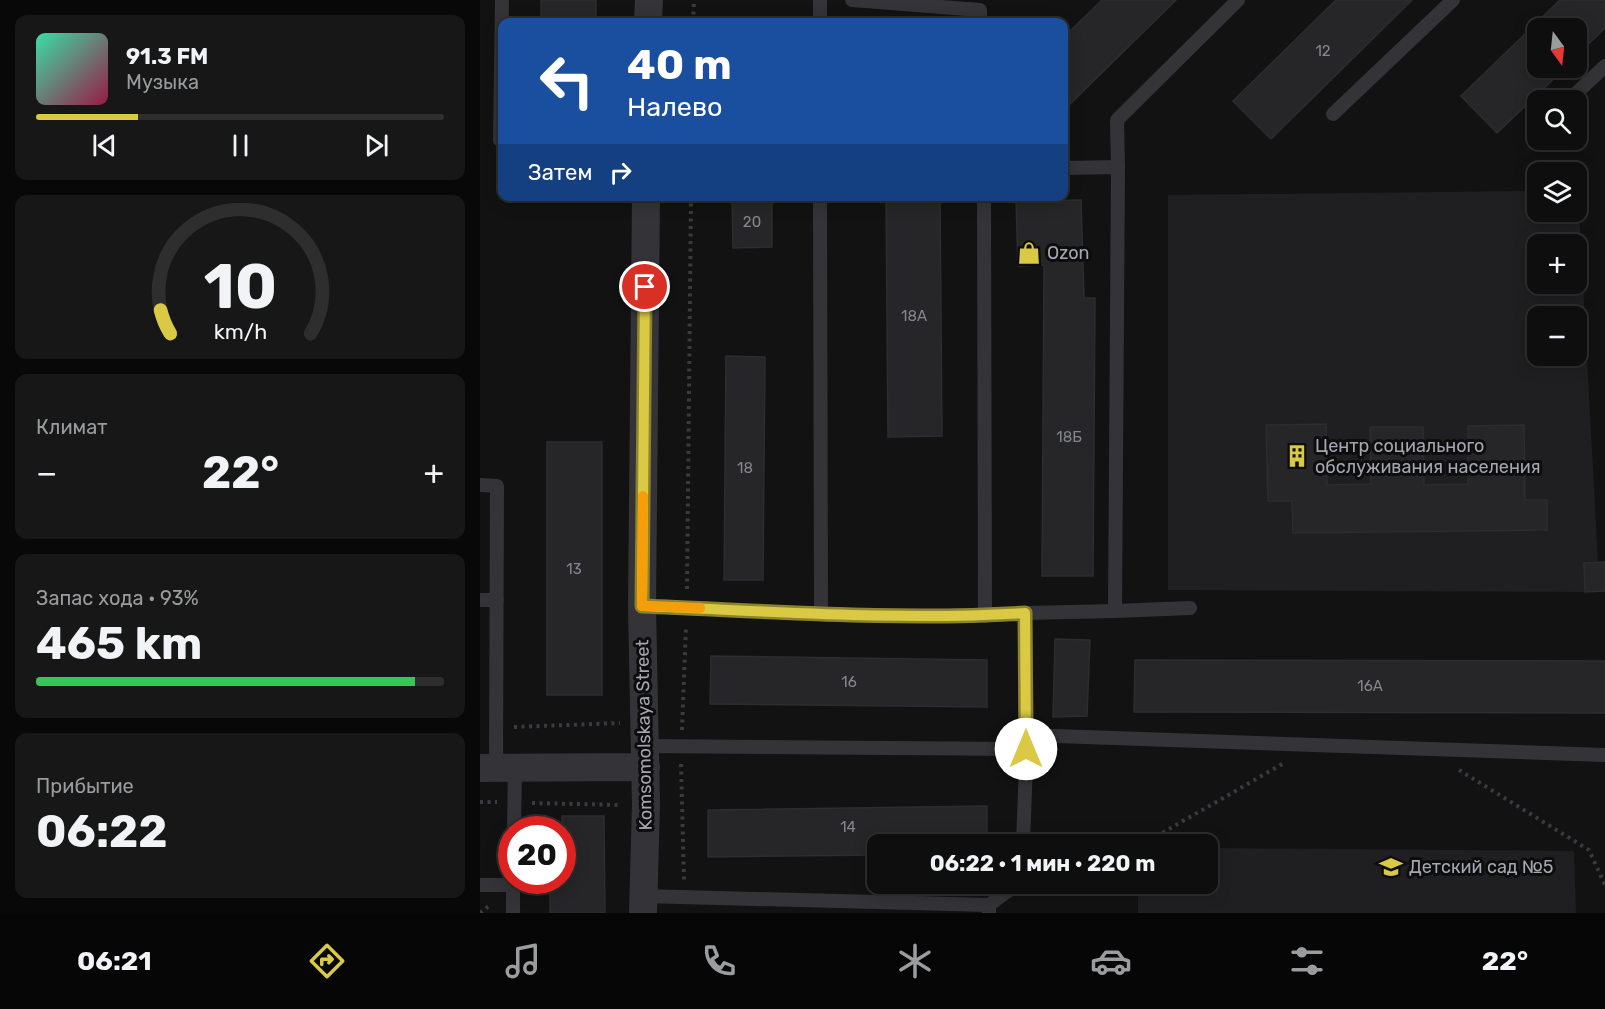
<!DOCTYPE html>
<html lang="ru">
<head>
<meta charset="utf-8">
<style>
  body { margin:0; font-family:Rubik,sans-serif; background:#171717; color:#f1f3f6; height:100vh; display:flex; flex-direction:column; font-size:22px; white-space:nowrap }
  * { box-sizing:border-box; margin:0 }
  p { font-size:20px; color:#9b9c9e }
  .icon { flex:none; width:33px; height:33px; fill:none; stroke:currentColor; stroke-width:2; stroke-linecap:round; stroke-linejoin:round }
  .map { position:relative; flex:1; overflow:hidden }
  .sheet { display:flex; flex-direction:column; gap:15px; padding:15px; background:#080808; width:480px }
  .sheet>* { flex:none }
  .banner { position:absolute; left:18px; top:18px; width:570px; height:183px; border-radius:12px; box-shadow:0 3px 15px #0003,0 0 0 2px #2e2e2e; background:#1a4fa0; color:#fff; overflow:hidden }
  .needle { width:39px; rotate:165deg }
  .controls { position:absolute; left:1047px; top:18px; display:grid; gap:12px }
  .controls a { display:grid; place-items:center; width:60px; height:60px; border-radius:12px; background:#0e0e0e; box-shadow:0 3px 15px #0003,0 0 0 2px #2e2e2e; font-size:30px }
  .speed { position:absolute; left:18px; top:816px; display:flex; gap:12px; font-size:30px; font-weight:700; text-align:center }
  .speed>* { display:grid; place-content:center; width:78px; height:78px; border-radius:50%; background:#0e0e0e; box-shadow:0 3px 15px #0003,0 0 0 2px #2e2e2e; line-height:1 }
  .speed .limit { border:9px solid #d22; background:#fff; color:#111 }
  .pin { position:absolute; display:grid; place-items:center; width:51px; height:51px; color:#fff; margin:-26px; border:3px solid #fff; border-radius:50%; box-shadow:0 2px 6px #0007 }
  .me { position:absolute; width:66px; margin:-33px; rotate:0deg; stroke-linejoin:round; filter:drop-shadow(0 0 4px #0008) }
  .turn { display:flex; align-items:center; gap:21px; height:126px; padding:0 30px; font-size:27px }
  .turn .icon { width:78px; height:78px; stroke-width:2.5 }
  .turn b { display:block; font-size:42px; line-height:51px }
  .then { display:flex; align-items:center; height:57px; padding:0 30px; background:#0003; gap:12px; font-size:22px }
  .big { font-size:45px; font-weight:700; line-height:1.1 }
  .sheet .widget { flex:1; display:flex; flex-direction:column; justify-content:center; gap:9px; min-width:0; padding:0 21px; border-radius:12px; background:#171717 }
  .sheet .dial { align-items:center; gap:0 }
  .dial svg { height:156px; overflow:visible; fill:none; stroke:#2e2e2e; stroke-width:7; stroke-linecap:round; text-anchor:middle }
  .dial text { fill:#f1f3f6; stroke:none }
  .song { display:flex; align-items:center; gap:18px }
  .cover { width:72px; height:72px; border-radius:9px; background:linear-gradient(135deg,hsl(160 70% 55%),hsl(340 70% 35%)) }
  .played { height:6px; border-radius:3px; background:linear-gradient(90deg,#d9c944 25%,#2e2e2e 25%) }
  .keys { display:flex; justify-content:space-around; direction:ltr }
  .heat { display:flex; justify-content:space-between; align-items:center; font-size:33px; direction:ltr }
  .charge { height:9px; border-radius:4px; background:linear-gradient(90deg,#34c759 93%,#2e2e2e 0) }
  .trip { position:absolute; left:387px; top:834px; width:351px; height:60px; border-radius:12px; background:#0e0e0e; box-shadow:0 3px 15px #0003,0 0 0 2px #2e2e2e; font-weight:700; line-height:60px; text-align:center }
  .tabs { display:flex; height:96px; justify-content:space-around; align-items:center; background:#060606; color:#9b9c9e }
  .tabs .icon { width:42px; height:42px }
  .tabs .selected { color:#d9c944 }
  .tabs b { font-size:27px; color:#f1f3f6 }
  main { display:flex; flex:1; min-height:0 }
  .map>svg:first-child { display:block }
</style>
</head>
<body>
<main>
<section class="sheet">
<div class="widget">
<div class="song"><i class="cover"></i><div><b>91.3 FM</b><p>Музыка</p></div></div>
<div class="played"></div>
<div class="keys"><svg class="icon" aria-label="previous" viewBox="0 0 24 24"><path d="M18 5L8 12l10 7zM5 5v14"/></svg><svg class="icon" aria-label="pause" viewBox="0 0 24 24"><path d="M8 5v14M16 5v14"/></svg><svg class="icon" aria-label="next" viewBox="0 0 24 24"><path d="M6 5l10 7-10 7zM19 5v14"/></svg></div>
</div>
<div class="widget dial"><svg viewBox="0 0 100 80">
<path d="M14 69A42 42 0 1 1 86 69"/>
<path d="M14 69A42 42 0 0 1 9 57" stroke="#d9c944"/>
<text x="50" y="56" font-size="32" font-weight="700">10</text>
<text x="50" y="72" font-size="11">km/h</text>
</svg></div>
<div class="widget"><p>Климат</p>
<div class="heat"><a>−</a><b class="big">22°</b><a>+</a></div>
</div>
<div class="widget"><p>Запас хода · 93%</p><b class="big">465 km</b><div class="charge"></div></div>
<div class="widget"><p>Прибытие</p><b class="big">06:22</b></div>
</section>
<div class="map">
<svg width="1125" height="913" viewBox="0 0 1125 913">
  <rect width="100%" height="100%" fill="#121213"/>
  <path fill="#1f1e20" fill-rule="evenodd" d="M 1057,191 L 1058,212 L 1096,212 L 1097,191 L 1098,191 L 1118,562 L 1104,563 L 1105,592 L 688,590 L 688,195 ZM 1058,244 L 1096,244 L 1096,284 L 1058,284 ZM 1058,316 L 1096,316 L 1096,356 L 1058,356 Z
    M 728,848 L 1094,851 L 1096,913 L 658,913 L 658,884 L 728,884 Z"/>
  <path fill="#262527" stroke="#2d2c2f" stroke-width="1.5" d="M 61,0 L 116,0 L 116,22 L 61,22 Z
    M 622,0 L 696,0 L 584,110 L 584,37 Z
    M 856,0 L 932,0 L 791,139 L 753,101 Z
    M 1080,0 L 1125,0 L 1125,28 L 1096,56 L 1096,28 L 1058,28 L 1058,68 L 1085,68 L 1017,133 L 981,96 Z
    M 252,196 L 292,196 L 292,247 L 253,248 Z
    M 406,196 L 460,196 L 462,436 L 408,437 Z
    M 601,200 L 604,298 L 615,298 L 613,576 L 562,576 L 564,265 L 538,266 L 536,201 Z
    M 246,356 L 285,357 L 283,580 L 244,580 Z
    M 846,424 L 847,485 L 891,484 L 890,427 L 943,427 L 944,485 L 988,484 L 988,426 L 1044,425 L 1045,500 L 1067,500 L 1067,530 L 813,533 L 812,501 L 788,501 L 786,425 Z
    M 67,442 L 122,442 L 122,695 L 67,695 Z
    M 1125,562 L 1125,591 L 1105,592 L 1104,563 Z
    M 575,639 L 610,640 L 607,716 L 573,717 Z
    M 231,656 L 507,660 L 507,707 L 230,704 Z
    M 655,660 L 1125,661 L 1125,713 L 654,712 Z
    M 507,806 L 507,844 L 398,844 L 398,855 L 228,857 L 228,810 Z
    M 82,816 L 124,816 L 125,913 L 70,913 L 70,880 L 82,880 Z"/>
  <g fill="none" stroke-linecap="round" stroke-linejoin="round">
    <path stroke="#3a3a3f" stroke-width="4" stroke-dasharray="3 4.5" stroke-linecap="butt" d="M 213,22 L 214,0
      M 207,589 L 211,196
      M 34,727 L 140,723
      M 202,730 L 206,626
      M 201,764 L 204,880
      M 979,770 L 1109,850 L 1125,885
      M 0,802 L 17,802
      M 52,803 L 140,805
      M 663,844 L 804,763
      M 0,913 L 10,905"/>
    <path stroke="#343438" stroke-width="14" d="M 340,0 L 340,22
      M 372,0 L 500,10 L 500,22
      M 1089,100 L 1125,66
      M 853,114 L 973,0
      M 1057,131 L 1058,131
      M 20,140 L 22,0
      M 638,167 L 637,120 L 758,0
      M 340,196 L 341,613
      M 504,196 L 505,616
      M 0,485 L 17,486 L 16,768
      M 0,600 L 17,600
      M 162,606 C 288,611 419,621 545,613
      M 635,611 L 710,608
      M 547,735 L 545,613 L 635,611 L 638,167 L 584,168
      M 165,746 L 546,749
      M 34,830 L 35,767
      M 543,844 L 547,735 L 1125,755
      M 0,885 L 33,885
      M 163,896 L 509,905
      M 33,913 L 33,880
      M 509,913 L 509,905 L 537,884"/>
    <path stroke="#343438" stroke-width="28" d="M 168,22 L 169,0
      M 0,768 L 166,767
      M 163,913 L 166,805 L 162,606 L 166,196"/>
  </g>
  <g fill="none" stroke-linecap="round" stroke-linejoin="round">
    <g stroke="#8d832c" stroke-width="15">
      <path id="route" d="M 165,287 L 162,606 C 289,611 418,621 545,613 L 546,749"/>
    </g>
    <use href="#route" stroke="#d9c944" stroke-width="10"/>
    <path stroke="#f59e0b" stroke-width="10" d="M 163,496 L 162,606 L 220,608"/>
  </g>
  <defs>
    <g id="shop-bare" transform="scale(1.8)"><path d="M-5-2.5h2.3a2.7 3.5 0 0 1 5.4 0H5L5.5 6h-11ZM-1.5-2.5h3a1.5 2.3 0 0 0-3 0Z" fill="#d9c944" stroke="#0d0d0e" stroke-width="2.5" paint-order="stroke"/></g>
    <g id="building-bare" transform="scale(1.8)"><path d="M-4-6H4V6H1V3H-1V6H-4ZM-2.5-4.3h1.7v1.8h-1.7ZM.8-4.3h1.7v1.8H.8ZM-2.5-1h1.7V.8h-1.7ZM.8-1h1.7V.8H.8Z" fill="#d9c944" stroke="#0d0d0e" stroke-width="2.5" paint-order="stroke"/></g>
    <g id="school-bare" transform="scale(1.8)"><path d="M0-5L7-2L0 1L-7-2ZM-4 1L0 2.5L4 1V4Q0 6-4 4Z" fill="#d9c944" stroke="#0d0d0e" stroke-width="2.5" paint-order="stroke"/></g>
  </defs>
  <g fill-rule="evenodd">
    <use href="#shop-bare" x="549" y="253"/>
    <use href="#building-bare" x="817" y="456"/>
    <use href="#school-bare" x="911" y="867"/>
  </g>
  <g text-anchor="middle" stroke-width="6" stroke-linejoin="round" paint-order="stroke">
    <g font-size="15" fill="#84858e">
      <text x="843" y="56">12</text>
      <text x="272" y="227">20</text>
      <text x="434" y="321">18А</text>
      <text x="589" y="442">18Б</text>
      <text x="265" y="473">18</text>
      <text x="94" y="574">13</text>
      <text x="369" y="687">16</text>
      <text x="890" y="691">16А</text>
      <text x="368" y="832">14</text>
    </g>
    <g font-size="18" fill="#a5a6b2" stroke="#0d0d0e" text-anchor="start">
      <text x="567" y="259">Ozon</text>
      <text x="835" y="452">Центр социального<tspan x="835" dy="21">обслуживания населения</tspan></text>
      <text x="929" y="873">Детский сад №5</text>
    </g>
    <g font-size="18" fill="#a5a6b2" stroke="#0d0d0e">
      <text transform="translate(164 735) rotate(-91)" y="6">Komsomolskaya Street</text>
    </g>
  </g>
</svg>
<div class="controls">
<a><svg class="needle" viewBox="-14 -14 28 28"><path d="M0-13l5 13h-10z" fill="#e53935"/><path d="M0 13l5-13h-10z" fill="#9b9c9e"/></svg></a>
<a><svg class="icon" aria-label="search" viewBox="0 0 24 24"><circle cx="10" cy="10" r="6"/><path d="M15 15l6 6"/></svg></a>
<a><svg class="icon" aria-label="layers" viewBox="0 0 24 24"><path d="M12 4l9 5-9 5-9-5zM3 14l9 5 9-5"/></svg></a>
<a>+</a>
<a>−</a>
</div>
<div class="speed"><div class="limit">20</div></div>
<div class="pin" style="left:165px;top:287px;background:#d93025"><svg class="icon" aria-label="arrive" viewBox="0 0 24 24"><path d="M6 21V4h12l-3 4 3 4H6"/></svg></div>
<svg class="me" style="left:546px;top:749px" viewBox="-20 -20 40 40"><circle r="19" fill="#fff"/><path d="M0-13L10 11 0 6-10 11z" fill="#d9c944"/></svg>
<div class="trip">06:22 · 1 мин · 220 m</div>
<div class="banner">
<div class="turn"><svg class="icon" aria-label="left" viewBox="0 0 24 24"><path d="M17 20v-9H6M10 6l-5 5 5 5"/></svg><div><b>40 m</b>Налево</div></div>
<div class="then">Затем<svg class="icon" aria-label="right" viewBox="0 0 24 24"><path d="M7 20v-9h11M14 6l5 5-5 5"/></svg></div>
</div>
</div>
</main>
<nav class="tabs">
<b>06:21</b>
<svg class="icon selected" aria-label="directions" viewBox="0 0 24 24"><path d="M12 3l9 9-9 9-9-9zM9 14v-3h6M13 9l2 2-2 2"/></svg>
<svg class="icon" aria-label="music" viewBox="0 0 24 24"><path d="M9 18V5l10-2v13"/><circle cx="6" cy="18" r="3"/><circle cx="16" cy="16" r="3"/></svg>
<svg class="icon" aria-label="phone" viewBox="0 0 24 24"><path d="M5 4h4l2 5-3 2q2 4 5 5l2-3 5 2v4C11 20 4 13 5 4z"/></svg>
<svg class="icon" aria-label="climate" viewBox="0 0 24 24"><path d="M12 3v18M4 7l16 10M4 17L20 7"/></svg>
<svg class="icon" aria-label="car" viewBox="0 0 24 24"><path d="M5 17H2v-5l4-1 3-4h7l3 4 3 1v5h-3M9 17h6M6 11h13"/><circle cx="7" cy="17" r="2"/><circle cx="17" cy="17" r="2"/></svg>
<svg class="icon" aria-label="filters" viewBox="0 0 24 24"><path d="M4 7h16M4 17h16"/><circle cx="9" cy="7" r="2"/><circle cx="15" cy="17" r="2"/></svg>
<b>22°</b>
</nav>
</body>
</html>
